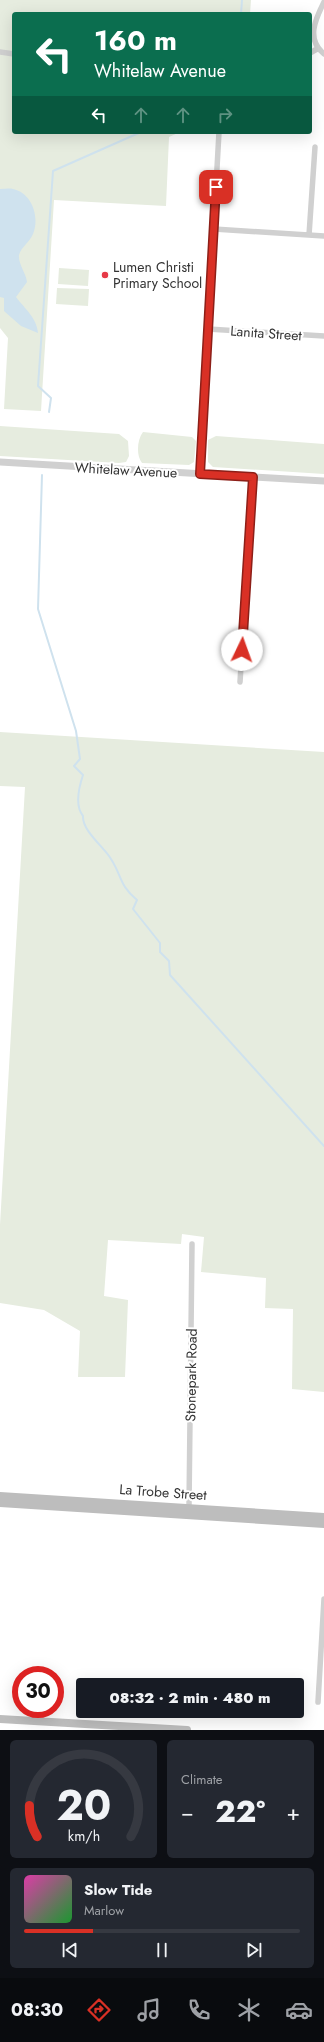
<!DOCTYPE html>
<html lang="en">
<head>
<meta charset="utf-8">
<style>
  body { margin:0; font-family:Jost,sans-serif; background:#242831; color:#f1f3f6; height:100vh; display:flex; flex-direction:column; font-size:15px; white-space:nowrap }
  * { box-sizing:border-box; margin:0 }
  p { font-size:13px; color:#9ea1a6 }
  .icon { flex:none; width:22px; height:22px; fill:none; stroke:currentColor; stroke-width:2; stroke-linecap:round; stroke-linejoin:round }
  .map { position:relative; height:1730px; overflow:hidden }
  .drawer { display:flex; flex-direction:column; gap:10px; padding:10px; background:#0d0f14; flex:1 }
  .drawer>* { flex:none }
  .hud { position:absolute; left:12px; top:12px; width:300px; height:122px; border-radius:4px; box-shadow:0 4px 16px #0002; background:#0b6e4f; color:#fff; overflow:hidden }
  .speed { position:absolute; left:12px; top:1666px; display:flex; gap:8px; font-size:20px; font-weight:700; text-align:center }
  .speed>* { display:grid; place-content:center; width:52px; height:52px; border-radius:50%; background:#171b24; box-shadow:0 4px 16px #0002; line-height:1 }
  .speed .limit { border:6px solid #d22; background:#fff; color:#111 }
  .pin { position:absolute; display:grid; place-items:center; width:34px; height:34px; color:#fff; margin:-17px; border-radius:8px; box-shadow:0 2px 6px #0006 }
  .me { position:absolute; width:44px; margin:-22px; rotate:3deg; stroke-linejoin:round; filter:drop-shadow(0 0 3px #0008) }
  .turn { display:flex; align-items:center; gap:14px; height:84px; padding:0 16px; font-size:18px }
  .turn .icon { width:52px; height:52px; stroke-width:2.5 }
  .turn b { display:block; font-size:28px; line-height:34px }
  .lanes { display:flex; align-items:center; height:38px; padding:0 16px; background:#0003; justify-content:center; gap:20px; direction:ltr }
  .lanes .off { opacity:.35 }
  .big { font-size:30px; font-weight:800; line-height:1.1 }
  .drawer .card { flex:1; display:flex; flex-direction:column; justify-content:center; gap:6px; min-width:0; padding:0 14px; border-radius:6px; background:#242831 }
  .drawer .dial { align-items:center; gap:0 }
  .dial svg { height:104px; overflow:visible; fill:none; stroke:#363941; stroke-width:7; stroke-linecap:round; text-anchor:middle }
  .dial text { fill:#f1f3f6; stroke:none }
  .song { display:flex; align-items:center; gap:12px }
  .cover { width:48px; height:48px; border-radius:6px; background:linear-gradient(135deg,hsl(320 70% 55%),hsl(130 70% 35%)) }
  .played { height:4px; border-radius:2px; background:linear-gradient(90deg,#d93025 25%,#363941 25%) }
  .keys { display:flex; justify-content:space-around; direction:ltr }
  .heat { display:flex; justify-content:space-between; align-items:center; font-size:22px; direction:ltr }
  .drawer .tiles { flex:1; display:grid; gap:10px; grid-template-columns:1fr 1fr }
  .card:last-child { grid-column:span 2 }
  .trip { position:absolute; left:76px; top:1678px; width:228px; height:40px; border-radius:4px; background:#171b24; box-shadow:0 4px 16px #0002; font-weight:800; line-height:40px; text-align:center }
  .dock { display:flex; height:64px; justify-content:space-around; align-items:center; background:#090b0e; color:#9ea1a6 }
  .dock .icon { width:28px; height:28px }
  .dock .active { color:#d93025 }
  .dock b { font-size:18px; color:#f1f3f6 }
  .map>svg:first-child { display:block }
</style>
</head>
<body>
<div class="map">
<svg width="324" height="1730" viewBox="0 0 324 1730">
  <rect width="100%" height="100%" fill="#fff"/>
  <path fill="#e6ecdf" d="M 0,0 L 251,0 L 250,14 L 14,14 L 14,132 L 180,132 L 169,137 L 166,206 L 54,200 L 41,411 L 4,409 L 8,338 L 0,328 Z
    M 59,268 L 89,270 L 88,286 L 58,284 Z
    M 57,288 L 89,289 L 88,306 L 56,304 Z
    M 0,426 L 119,434 L 128,441 L 129,456 L 126,462 L 119,463 L 0,456 Z
    M 143,432 L 192,437 L 196,441 L 194,462 L 189,465 L 142,463 C 136,455 137,440 143,432 Z
    M 216,436 L 324,444 L 324,474 L 213,467 L 208,462 L 208,440 Z
    M 0,732 L 324,752 L 324,1392 L 292,1389 L 293,1309 L 265,1308 L 266,1278 L 201,1272 L 204,1237 L 182,1234 L 181,1244 L 108,1240 L 104,1296 L 128,1300 L 125,1377 L 78,1377 L 80,1331 L 44,1310 L 0,1303 L 0,1225 L 25,787 L 0,786 Z"/>
  <path fill="#cfe2ee" d="M 0,189 C 4,189 9,188 13,189 C 32,193 40,217 33,234 C 30,242 21,247 19,255 C 18,264 26,273 27,282 L 16,297 C 25,309 37,318 38,333 L 21,326 L 4,311 L 4,298 L 0,297 Z"/>
  <g fill="none" stroke-linecap="round" stroke-linejoin="round">
    <path stroke="#cfe2ee" stroke-width="2" d="M 241,14 L 242,0
      M 49,412 L 51,398 L 38,386 L 53,171 L 141,132
      M 42,475 L 38,609 L 76,731 L 80,759 L 74,766 L 83,775 C 79,787 74,805 83,816 C 82,831 105,848 111,859 C 122,876 119,885 137,900 L 133,909 L 160,943 L 160,952 L 169,961 L 170,975 L 324,1146"/>
    <path stroke="#d0d0d0" stroke-width="5.5" d="M 324,2 C 315,20 306,39 324,54
      M 0,52 L 14,54
      M 310,53 L 317,49
      M 214,229 L 324,236
      M 309,235 L 315,147
      M 208,329 L 324,336
      M 200,474 L 219,132
      M 240,682 L 253,477
      M 189,1507 L 192,1244
      M 318,1702 L 324,1599"/>
    <path stroke="#d0d0d0" stroke-width="7" d="M 0,462 L 324,481"/>
    <path stroke="#bdbdbd" stroke-width="8" d="M 0,1496 L 324,1517
      M 0,1503 L 324,1524
      M 0,1719 L 187,1730"/>
  </g>
  <g fill="none" stroke-linecap="round" stroke-linejoin="round">
    <g stroke="#8d1f18" stroke-width="10">
      <path id="route" d="M 216,187 L 200,474 L 253,477 L 242,650"/>
    </g>
    <use href="#route" stroke="#d93025" stroke-width="7"/>
  </g>
  <circle fill="#e63946" stroke="#fff" stroke-width="1.5" cx="105" cy="275" r="4"/>
  <g text-anchor="middle" stroke-width="4" stroke-linejoin="round" paint-order="stroke">
    <g font-size="14" fill="#333" stroke="#fff" text-anchor="start">
      <text x="113" y="272">Lumen Christi<tspan x="113" dy="16">Primary School</tspan></text>
    </g>
    <g font-size="14" fill="#333" stroke="#fff">
      <text transform="translate(266 333) rotate(4)" y="5">Lanita Street</text>
      <text transform="translate(126 470) rotate(3)" y="5">Whitelaw Avenue</text>
      <text transform="translate(191 1375) rotate(-89)" y="5">Stonepark Road</text>
      <text transform="translate(163 1492) rotate(4)" y="5">La Trobe Street</text>
    </g>
  </g>
</svg>
<div class="speed"><div class="limit">30</div></div>
<div class="pin" style="left:216px;top:187px;background:#d93025"><svg class="icon" aria-label="arrive" viewBox="0 0 24 24"><path d="M6 21V4h12l-3 4 3 4H6"/></svg></div>
<svg class="me" style="left:242px;top:650px" viewBox="-20 -20 40 40"><circle r="19" fill="#fff"/><path d="M0-13L10 11 0 6-10 11z" fill="#d93025"/></svg>
<div class="trip">08:32 · 2 min · 480 m</div>
<div class="hud">
<div class="turn"><svg class="icon" aria-label="left" viewBox="0 0 24 24"><path d="M17 20v-9H6M10 6l-5 5 5 5"/></svg><div><b>160 m</b>Whitelaw Avenue</div></div>
<div class="lanes"><svg class="icon" aria-label="left" viewBox="0 0 24 24"><path d="M17 20v-9H6M10 6l-5 5 5 5"/></svg><svg class="icon off" aria-label="ahead" viewBox="0 0 24 24"><path d="M12 20V5M6 11l6-6 6 6"/></svg><svg class="icon off" aria-label="ahead" viewBox="0 0 24 24"><path d="M12 20V5M6 11l6-6 6 6"/></svg><svg class="icon off" aria-label="right" viewBox="0 0 24 24"><path d="M7 20v-9h11M14 6l5 5-5 5"/></svg></div>
</div>
</div>
<section class="drawer">
<div class="tiles">
<div class="card dial"><svg viewBox="0 0 100 80">
<path d="M14 69A42 42 0 1 1 86 69"/>
<path d="M14 69A42 42 0 0 1 8 45" stroke="#d93025"/>
<text x="50" y="56" font-size="32" font-weight="700">20</text>
<text x="50" y="72" font-size="11">km/h</text>
</svg></div>
<div class="card"><p>Climate</p>
<div class="heat"><a>−</a><b class="big">22°</b><a>+</a></div>
</div>
<div class="card">
<div class="song"><i class="cover"></i><div><b>Slow Tide</b><p>Marlow</p></div></div>
<div class="played"></div>
<div class="keys"><svg class="icon" aria-label="previous" viewBox="0 0 24 24"><path d="M18 5L8 12l10 7zM5 5v14"/></svg><svg class="icon" aria-label="pause" viewBox="0 0 24 24"><path d="M8 5v14M16 5v14"/></svg><svg class="icon" aria-label="next" viewBox="0 0 24 24"><path d="M6 5l10 7-10 7zM19 5v14"/></svg></div>
</div>
</div>
</section>
<nav class="dock">
<b>08:30</b>
<svg class="icon active" aria-label="directions" viewBox="0 0 24 24"><path d="M12 3l9 9-9 9-9-9zM9 14v-3h6M13 9l2 2-2 2"/></svg>
<svg class="icon" aria-label="music" viewBox="0 0 24 24"><path d="M9 18V5l10-2v13"/><circle cx="6" cy="18" r="3"/><circle cx="16" cy="16" r="3"/></svg>
<svg class="icon" aria-label="phone" viewBox="0 0 24 24"><path d="M5 4h4l2 5-3 2q2 4 5 5l2-3 5 2v4C11 20 4 13 5 4z"/></svg>
<svg class="icon" aria-label="climate" viewBox="0 0 24 24"><path d="M12 3v18M4 7l16 10M4 17L20 7"/></svg>
<svg class="icon" aria-label="car" viewBox="0 0 24 24"><path d="M5 17H2v-5l4-1 3-4h7l3 4 3 1v5h-3M9 17h6M6 11h13"/><circle cx="7" cy="17" r="2"/><circle cx="17" cy="17" r="2"/></svg>
</nav>
</body>
</html>
